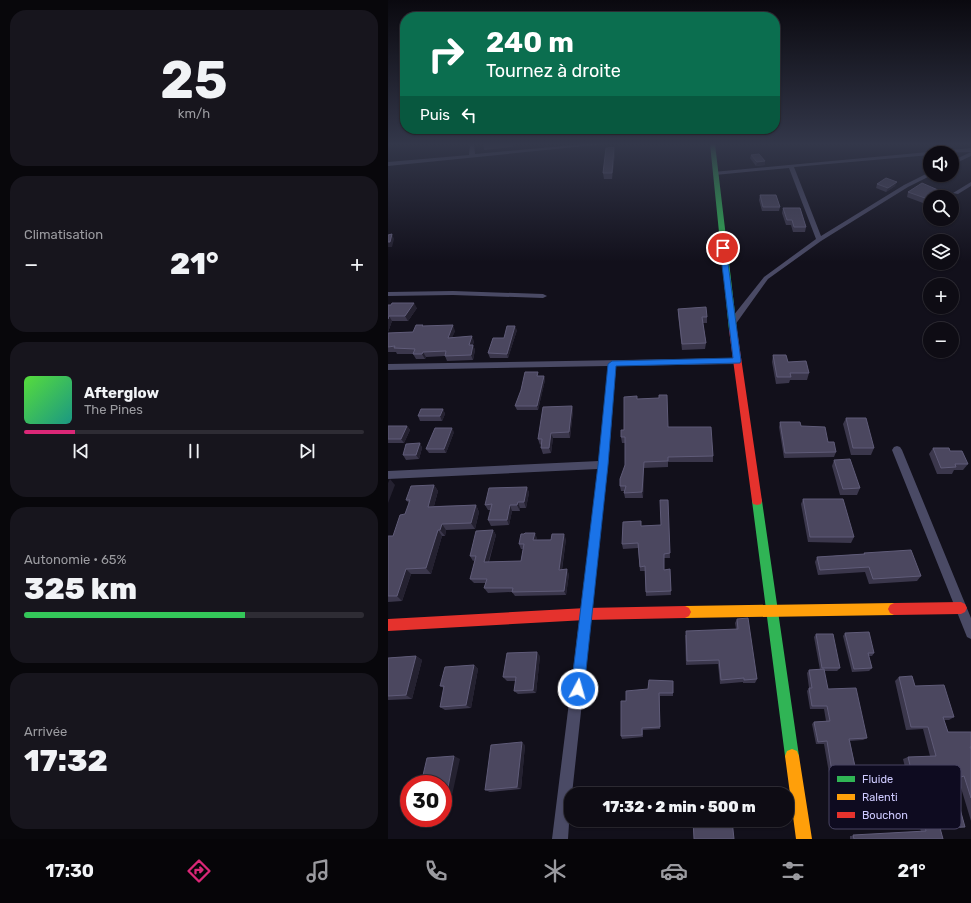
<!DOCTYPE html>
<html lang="fr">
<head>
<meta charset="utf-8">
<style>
  body { margin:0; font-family:Rubik,sans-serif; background:#17151d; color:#f1f3f6; height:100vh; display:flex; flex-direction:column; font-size:15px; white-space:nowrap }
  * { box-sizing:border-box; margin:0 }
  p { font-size:13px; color:#9b9ba0 }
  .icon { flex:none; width:22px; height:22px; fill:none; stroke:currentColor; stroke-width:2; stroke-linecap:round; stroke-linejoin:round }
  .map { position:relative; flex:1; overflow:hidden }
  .panel { display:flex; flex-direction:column; gap:10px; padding:10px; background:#08070b; width:388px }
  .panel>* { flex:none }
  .guide { position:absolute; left:12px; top:12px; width:380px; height:122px; border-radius:16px; box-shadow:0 1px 3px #0004,0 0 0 1px #2e2c34; background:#0b6e4f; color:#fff; overflow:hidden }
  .buttons { position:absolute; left:535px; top:146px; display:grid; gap:8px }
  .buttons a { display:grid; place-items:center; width:36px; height:36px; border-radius:50%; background:#0e0c14; box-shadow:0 1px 3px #0004,0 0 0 1px #2e2c34; font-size:20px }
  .speed { position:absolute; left:12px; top:775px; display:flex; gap:8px; font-size:20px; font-weight:700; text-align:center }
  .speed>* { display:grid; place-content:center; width:52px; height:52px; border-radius:50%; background:#0e0c14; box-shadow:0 1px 3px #0004,0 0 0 1px #2e2c34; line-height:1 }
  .speed .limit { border:6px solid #d22; background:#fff; color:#111 }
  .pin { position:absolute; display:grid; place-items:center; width:34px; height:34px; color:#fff; margin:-17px; border:2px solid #fff; border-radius:50%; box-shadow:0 1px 4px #0007 }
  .me { position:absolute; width:44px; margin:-22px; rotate:6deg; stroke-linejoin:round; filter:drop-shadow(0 0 3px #0008) }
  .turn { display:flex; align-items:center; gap:14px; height:84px; padding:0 20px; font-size:18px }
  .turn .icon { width:52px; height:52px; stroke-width:2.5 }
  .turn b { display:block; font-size:28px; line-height:34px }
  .then { display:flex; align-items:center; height:38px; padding:0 20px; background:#0003; gap:8px; font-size:15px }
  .big { font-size:30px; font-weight:800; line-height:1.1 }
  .panel .widget { flex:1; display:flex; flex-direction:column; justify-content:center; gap:6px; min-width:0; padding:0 14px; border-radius:16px; background:#17151d }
  .panel .dial { align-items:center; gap:0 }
  .dial b { font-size:52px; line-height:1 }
  .song { display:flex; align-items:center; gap:12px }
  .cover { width:48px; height:48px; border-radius:6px; background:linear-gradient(135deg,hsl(110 70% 55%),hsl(170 70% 35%)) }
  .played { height:4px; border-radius:2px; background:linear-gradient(90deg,#db2777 15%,#2e2c34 15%) }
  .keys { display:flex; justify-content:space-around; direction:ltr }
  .heat { display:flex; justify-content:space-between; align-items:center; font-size:22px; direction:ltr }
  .charge { height:6px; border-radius:3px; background:linear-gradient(90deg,#34c759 65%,#2e2c34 0) }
  .trip { position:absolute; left:176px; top:787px; width:230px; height:40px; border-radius:16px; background:#0e0c14; box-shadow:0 1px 3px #0004,0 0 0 1px #2e2c34; font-weight:800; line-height:40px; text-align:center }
  .tab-bar { display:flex; height:64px; justify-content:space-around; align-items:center; background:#060508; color:#9b9ba0 }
  .tab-bar .icon { width:28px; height:28px }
  .tab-bar .on { color:#db2777 }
  .tab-bar b { font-size:18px; color:#f1f3f6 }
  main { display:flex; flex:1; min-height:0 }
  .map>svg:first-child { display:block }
</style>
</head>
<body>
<main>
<section class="panel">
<div class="widget dial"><b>25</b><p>km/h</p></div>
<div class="widget"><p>Climatisation</p>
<div class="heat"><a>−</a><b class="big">21°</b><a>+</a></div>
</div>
<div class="widget">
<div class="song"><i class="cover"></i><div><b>Afterglow</b><p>The Pines</p></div></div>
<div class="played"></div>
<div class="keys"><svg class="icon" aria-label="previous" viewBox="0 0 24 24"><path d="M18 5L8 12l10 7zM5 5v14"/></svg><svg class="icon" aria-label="pause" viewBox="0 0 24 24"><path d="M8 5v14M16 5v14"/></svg><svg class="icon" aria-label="next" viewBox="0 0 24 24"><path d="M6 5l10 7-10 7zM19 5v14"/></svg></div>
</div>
<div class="widget"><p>Autonomie · 65%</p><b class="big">325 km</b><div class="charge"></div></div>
<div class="widget"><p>Arrivée</p><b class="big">17:32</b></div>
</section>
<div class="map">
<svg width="583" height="839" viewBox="0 0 583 839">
  <rect width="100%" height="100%" fill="#12101b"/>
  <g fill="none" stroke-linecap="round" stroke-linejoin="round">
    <path fill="#4a4a65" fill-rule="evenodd" d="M 82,144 L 86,144 L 87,154 L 196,144 L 217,144 L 0,166 L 0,162 L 81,155 Z
      M 583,148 L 583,152 L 542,153 L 542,155 L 406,167 L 433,236 L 516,185 L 542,172 L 542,175 L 544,175 L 520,187 L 433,241 L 380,279 L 347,325 L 341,325 L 341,321 L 376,277 L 428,239 L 401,168 L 327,175 L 325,174 L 325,172 Z
      M 583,152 L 583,156 L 564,165 L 564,161 Z
      M 583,182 L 583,186 L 570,194 L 565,193 Z
      M 65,291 L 155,294 L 159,296 L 155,298 L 65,295 L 0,296 L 0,292 Z
      M 349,358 L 353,361 L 349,364 L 228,366 L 220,465 L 184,794 L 183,794 L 180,839 L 164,839 L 210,469 L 0,479 L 0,471 L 211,461 L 220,366 L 0,370 L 0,364 Z
      M 509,446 L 512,447 L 514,450 L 583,618 L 583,639 L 579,637 L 504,450 L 506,447 Z"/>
    <path fill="#30b455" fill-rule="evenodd" d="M 322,144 L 327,144 L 349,330 L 345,333 L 341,330 Z
      M 369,497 L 373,498 L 374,501 L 411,756 L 409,761 L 404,763 L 399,761 L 397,756 L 364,501 L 365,498 Z"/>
    <path fill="#ff9f0a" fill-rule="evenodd" d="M 506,603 L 510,605 L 512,609 L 510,613 L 506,615 L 297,618 L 293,616 L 291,612 L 293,608 L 297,606 Z
      M 404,749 L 409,751 L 411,756 L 424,839 L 408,839 L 397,756 L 399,751 Z"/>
    <path fill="#e5322d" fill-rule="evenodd" d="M 345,327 L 349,330 L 374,501 L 373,504 L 369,505 L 365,504 L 364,501 L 341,330 Z
      M 573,602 L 577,604 L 579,608 L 577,612 L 573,614 L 506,615 L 502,613 L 500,609 L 502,605 L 506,603 Z
      M 297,606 L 301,608 L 303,612 L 301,616 L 297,618 L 198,620 L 0,631 L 0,619 L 198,608 Z"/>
  </g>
  <path fill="#3b374c" d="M 95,144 L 125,144 L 125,147 L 96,150 Z
    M 227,153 L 224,179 L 216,179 L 215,173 Z
    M 363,155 L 377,165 L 368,166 L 362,158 Z
    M 489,184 L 507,186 L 498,192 L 488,188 Z
    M 520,192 L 549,194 L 535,203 L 519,197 Z
    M 372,195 L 392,207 L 391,211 L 374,211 L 371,200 Z
    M 395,208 L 418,227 L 417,232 L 405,232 L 403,225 L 398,225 L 394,213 Z
    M 0,305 L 29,308 L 20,321 L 4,321 L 0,332 Z
    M 290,309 L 319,317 L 319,323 L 315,323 L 318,343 L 317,349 L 294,350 L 290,314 Z
    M 36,326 L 67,331 L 64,337 L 86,341 L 85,345 L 87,350 L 85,360 L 59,361 L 57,356 L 38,357 L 37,359 L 28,359 L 25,354 L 9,354 L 8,352 L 0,352 L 0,333 L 25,332 Z
    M 129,330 L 120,358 L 102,358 L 100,353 L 116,338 Z
    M 385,355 L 421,373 L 419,380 L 402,380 L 401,383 L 388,384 L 384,362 Z
    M 151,376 L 156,376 L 157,380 L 150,410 L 129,410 L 127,406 Z
    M 249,399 L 280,427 L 325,456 L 325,462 L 280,462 L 280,467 L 256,468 L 255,498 L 237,498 L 236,493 L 236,491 L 233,491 L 232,486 L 237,465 L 237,443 L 234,443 L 233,437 Z
    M 184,406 L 185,411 L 182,438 L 165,438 L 163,453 L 155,454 L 153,448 L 153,444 L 152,445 L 150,439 Z
    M 55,409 L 57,414 L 54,421 L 32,421 L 30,416 Z
    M 458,418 L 486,448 L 483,455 L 463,455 L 455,424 Z
    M 392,422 L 413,426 L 440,442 L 448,452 L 446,457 L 396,458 L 391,427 Z
    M 19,426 L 22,430 L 16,443 L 0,443 L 0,427 Z
    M 66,432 L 58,453 L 41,453 L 38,449 Z
    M 32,443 L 34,448 L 31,459 L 18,460 L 15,455 Z
    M 545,448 L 562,451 L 580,464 L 575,470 L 566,470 L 564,474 L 549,474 L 541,454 Z
    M 446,460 L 472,488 L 469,495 L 452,495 L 444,466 Z
    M 46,485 L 50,491 L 46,506 L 88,505 L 91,512 L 87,529 L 58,530 L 57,536 L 54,536 L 43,574 L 23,574 L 14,601 L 0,602 L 0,536 L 5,536 L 17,514 L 21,503 L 18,500 Z
    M 139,487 L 141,493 L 138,508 L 132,508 L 132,511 L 124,511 L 121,525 L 103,526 L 100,520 L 103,510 L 100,510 L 97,505 Z
    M 415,499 L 466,537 L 463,543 L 420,542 L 413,504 Z
    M 280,500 L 282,558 L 276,558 L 276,570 L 282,569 L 283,595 L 258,596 L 257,571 L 252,571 L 250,548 L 235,549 L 234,544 L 254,526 L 273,525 Z
    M 105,530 L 108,535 L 101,562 L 133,561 L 135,549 L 133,549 L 131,544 L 136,534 L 149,538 L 148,540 L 178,539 L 174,570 L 181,574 L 178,595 L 127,596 L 124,592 L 100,593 L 96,588 L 98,583 L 86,583 L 82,579 L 87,560 L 85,561 L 82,556 Z
    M 476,553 L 533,576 L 529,581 L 481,584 L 477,572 L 430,575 L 427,562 L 429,557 L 475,554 Z
    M 349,619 L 369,679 L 367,683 L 355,683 L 355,682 L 332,684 L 330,664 L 298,665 L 297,635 L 348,629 L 347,623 Z
    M 457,633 L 486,653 L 484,656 L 481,656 L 484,668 L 481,671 L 464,672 L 455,636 Z
    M 428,634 L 452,668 L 449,671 L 436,671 L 440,689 L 479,738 L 475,740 L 462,741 L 468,771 L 469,770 L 499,797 L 496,798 L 475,799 L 472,783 L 469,783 L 467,772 L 464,773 L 441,773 L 436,744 L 428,744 L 424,724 L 426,722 L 438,721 L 436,709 L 422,709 L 419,691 L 421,688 L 419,673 L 421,670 L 432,670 L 426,637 Z
    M 28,656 L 34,660 L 24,699 L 0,700 L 0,658 Z
    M 152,656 L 148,693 L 130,694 L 126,691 L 128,681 L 119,681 L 115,677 Z
    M 86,665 L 90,669 L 83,708 L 57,710 L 52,707 L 56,688 L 52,686 Z
    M 511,677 L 527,686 L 566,717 L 561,720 L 556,720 L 560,732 L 583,732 L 583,821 L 570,778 L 564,780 L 577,827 L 552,828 L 555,839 L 462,839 L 462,836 L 533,832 L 515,759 L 520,757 L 542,756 L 535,729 L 518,730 L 507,681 Z
    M 285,681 L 285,696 L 272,696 L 272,729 L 255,730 L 255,737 L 234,739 L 233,736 L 260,689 Z
    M 137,745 L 133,789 L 102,792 L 97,790 Z"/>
  <path fill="#242130" d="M 226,147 L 227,153 L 224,179 L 224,173 Z
    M 377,161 L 377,165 L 368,166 L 369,162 Z
    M 509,182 L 507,186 L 498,192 L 500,188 Z
    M 550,190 L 549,194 L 544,197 L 542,197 L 542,198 L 535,203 L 537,198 Z
    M 4,234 L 6,239 L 4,247 L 0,247 L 0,242 Z
    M 26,303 L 29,308 L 20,321 L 17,316 Z
    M 1,316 L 4,321 L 0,332 L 0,319 Z
    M 65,325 L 67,331 L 62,343 L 60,338 Z
    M 127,326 L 129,330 L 120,358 L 119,354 Z
    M 84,336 L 86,341 L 83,350 L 81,345 Z
    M 85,345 L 87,350 L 85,360 L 83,355 Z
    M 35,352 L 38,357 L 37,359 L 34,354 Z
    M 156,376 L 157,380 L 150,410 L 149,406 Z
    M 184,406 L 185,411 L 182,438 L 181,432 Z
    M 55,409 L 57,414 L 54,421 L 52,416 Z
    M 19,426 L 22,430 L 16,443 L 13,439 Z
    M 64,428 L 66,432 L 58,453 L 56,449 Z
    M 163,433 L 165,438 L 163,453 L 161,448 Z
    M 32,443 L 34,448 L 31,459 L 28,455 Z
    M 256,462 L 256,468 L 255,498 L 254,492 Z
    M 2,479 L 7,485 L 0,503 L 0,483 Z
    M 46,485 L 50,491 L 44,513 L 40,507 Z
    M 139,487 L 141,493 L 138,508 L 136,502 Z
    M 130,502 L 132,508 L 132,511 L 129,505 Z
    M 88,505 L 91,512 L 87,529 L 83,523 Z
    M 122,505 L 124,511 L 121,525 L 119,520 Z
    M 54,524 L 58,530 L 57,536 L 52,530 Z
    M 50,530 L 54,536 L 43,574 L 38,568 Z
    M 105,530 L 108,535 L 99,566 L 96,562 Z
    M 147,533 L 149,538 L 147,545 L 145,540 Z
    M 176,534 L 178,539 L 173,574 L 171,570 Z
    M 18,569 L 23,574 L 14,601 L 9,596 Z
    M 179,569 L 181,574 L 178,595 L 176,591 Z
    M 149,652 L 152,656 L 148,693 L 145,690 Z
    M 28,656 L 34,660 L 24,699 L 18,695 Z
    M 86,665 L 90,669 L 83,708 L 78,705 Z
    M 134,742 L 137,745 L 133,789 L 129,787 Z
    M 66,756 L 72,759 L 61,809 L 56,808 Z"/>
  <path fill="#4b475f" stroke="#5f5b78" d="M 226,147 L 224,173 L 215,173 L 218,148 Z
    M 371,154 L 377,161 L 369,162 L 363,155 Z
    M 498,178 L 509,182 L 500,188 L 489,184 Z
    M 534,183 L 550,190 L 537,198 L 520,192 Z
    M 372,195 L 388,195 L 392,207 L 375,207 Z
    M 395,208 L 412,208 L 418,227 L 406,227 L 404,220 L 399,220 Z
    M 4,234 L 2,242 L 0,242 L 0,235 Z
    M 4,303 L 26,303 L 17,316 L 1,316 L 0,319 L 0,305 L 3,305 Z
    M 318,307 L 319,317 L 314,317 L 318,343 L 294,344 L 290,309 Z
    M 28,325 L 35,325 L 34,326 L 65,325 L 60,338 L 84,336 L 81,345 L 85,345 L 83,355 L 57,356 L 58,351 L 35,352 L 34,354 L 25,354 L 27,349 L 6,348 L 7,346 L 0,347 L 0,333 L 25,332 Z
    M 119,326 L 127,326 L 119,354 L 100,353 L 105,338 L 116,338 Z
    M 385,355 L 398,355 L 400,362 L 418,361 L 421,373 L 402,373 L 403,377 L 389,377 Z
    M 137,372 L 150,372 L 149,376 L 156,376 L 149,406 L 127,406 L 133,390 Z
    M 271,395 L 279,395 L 280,427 L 323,427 L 325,456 L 280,457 L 280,461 L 256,462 L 254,492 L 236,493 L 238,486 L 232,486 L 232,479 L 237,465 L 237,437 L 233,437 L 233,430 L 236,430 L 236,397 L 249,396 L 249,399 L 271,398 Z
    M 184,406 L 181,432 L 163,433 L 161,448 L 153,448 L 154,439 L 150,439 L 155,407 Z
    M 33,409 L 55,409 L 52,416 L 30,416 Z
    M 458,418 L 478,418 L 486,448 L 465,448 Z
    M 392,422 L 412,422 L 413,426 L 437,427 L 440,442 L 446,442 L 448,452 L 397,453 Z
    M 0,426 L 19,426 L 13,439 L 0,439 Z
    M 47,428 L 64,428 L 56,449 L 38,449 Z
    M 32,443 L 28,455 L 15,455 L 18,444 Z
    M 545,448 L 561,448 L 562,451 L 574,451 L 580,464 L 567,464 L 568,467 L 553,468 Z
    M 462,459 L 472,488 L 455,489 L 446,460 Z
    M 46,485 L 40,507 L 88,505 L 83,523 L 54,524 L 52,530 L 50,530 L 38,568 L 18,569 L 9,596 L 0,596 L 0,536 L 5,536 L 12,515 L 17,514 L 22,500 L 18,500 L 23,486 Z
    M 139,487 L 136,502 L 130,502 L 129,505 L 122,505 L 119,520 L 100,520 L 104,504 L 97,505 L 101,488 Z
    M 415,499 L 455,499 L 466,537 L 422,537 Z
    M 272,500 L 280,500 L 282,553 L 276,554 L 276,570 L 282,569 L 283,591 L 258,592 L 257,566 L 252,567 L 250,543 L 234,544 L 235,522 L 253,521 L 253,526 L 273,525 Z
    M 105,530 L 96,562 L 133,561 L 136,544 L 131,544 L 133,534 L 136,534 L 137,533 L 147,533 L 145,540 L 163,540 L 164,534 L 176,534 L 171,570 L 179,569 L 176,591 L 124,592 L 125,588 L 96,588 L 99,579 L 82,579 L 88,556 L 82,556 L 88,531 Z
    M 523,550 L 533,576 L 485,579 L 481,567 L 432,570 L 429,557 L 477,554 L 476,553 Z
    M 360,618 L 369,679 L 356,680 L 356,678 L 333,680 L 331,660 L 299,661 L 298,631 L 350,629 L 349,619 Z
    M 481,632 L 486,653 L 480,653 L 484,668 L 466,669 L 457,633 Z
    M 428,634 L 445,634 L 452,668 L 434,668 Z
    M 149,652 L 145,690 L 126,691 L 128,677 L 115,677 L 119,653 Z
    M 28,656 L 18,695 L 0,696 L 0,658 Z
    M 86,665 L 78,705 L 52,707 L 56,686 L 52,686 L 57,667 Z
    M 436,669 L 440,689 L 468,688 L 479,738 L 461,739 L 468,771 L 444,772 L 439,741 L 430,742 L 426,722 L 442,721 L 439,706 L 424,706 L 421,688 L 424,688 L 421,670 Z
    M 524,676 L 527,686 L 556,685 L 566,717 L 555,717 L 560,732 L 583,732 L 583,747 L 582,747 L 583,749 L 583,798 L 576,776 L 564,780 L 577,827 L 552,828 L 555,839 L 466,839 L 465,835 L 538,831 L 520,757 L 548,756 L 540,727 L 523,727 L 511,677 Z
    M 261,680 L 285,681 L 285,693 L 271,693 L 272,727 L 254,728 L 254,735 L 233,736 L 233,701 L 238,701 L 238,691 L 260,689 Z
    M 134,742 L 129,787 L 97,790 L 103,745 Z
    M 66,756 L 56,808 L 55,808 L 55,784 L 33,784 L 39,758 Z
    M 305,820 L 344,820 L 346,839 L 306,839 Z"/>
  <linearGradient id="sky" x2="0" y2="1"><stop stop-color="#0a090f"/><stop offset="0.55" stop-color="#33374a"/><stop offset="1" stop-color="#33374a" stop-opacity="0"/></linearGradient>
  <rect width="583" height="262" fill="url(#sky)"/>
  <path fill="#1a73e8" stroke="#114b97" d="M 335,246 L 338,248 L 353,361 L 352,363 L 228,366 L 220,465 L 196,689 L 194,694 L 190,696 L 185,694 L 183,689 L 210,465 L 220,364 L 224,361 L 345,358 L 332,248 Z"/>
  <rect x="441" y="765" width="132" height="64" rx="6" fill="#0e0b20" stroke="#484463" stroke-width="1"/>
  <rect x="449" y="776" width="18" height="6" fill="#30b455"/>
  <rect x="449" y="794" width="18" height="6" fill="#ff9f0a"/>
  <rect x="449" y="812" width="18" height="6" fill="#e5322d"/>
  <g font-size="11" fill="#cecaff">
    <text x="474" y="783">Fluide</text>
    <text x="474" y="801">Ralenti</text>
    <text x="474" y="819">Bouchon</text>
  </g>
</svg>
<div class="buttons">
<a><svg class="icon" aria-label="sound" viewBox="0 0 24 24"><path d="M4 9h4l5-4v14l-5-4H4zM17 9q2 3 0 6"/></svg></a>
<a><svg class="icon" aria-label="search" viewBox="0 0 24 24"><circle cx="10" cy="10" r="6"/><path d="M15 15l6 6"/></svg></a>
<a><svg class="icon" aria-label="layers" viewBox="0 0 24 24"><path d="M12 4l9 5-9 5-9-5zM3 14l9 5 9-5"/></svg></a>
<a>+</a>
<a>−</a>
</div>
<div class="speed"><div class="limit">30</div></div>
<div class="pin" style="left:335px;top:248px;background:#d93025"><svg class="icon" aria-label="arrive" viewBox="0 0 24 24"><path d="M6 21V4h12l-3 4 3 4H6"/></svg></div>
<svg class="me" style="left:190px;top:689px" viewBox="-20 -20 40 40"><circle r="17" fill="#1a73e8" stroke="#fff" stroke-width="3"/><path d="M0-11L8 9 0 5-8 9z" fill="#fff"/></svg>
<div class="trip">17:32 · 2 min · 500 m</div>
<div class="guide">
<div class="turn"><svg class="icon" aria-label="right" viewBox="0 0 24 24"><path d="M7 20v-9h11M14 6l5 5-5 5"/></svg><div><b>240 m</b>Tournez à droite</div></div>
<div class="then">Puis<svg class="icon" aria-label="left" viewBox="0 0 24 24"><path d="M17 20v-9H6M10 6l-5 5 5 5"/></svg></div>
</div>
</div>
</main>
<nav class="tab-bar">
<b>17:30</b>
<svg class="icon on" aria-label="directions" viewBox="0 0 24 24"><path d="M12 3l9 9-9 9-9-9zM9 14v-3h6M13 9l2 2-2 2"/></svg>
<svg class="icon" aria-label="music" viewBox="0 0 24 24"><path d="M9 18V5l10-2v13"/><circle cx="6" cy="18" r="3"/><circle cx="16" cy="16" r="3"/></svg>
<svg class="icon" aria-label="phone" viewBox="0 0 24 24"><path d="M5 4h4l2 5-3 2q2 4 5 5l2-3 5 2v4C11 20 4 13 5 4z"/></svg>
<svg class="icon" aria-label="climate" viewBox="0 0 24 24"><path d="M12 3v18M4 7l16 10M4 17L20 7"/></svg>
<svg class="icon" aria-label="car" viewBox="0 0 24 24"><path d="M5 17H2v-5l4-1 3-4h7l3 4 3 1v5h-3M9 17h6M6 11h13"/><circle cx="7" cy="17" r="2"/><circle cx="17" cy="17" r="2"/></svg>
<svg class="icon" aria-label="filters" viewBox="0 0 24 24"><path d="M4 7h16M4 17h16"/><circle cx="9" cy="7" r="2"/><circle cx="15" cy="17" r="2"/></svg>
<b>21°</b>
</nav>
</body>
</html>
